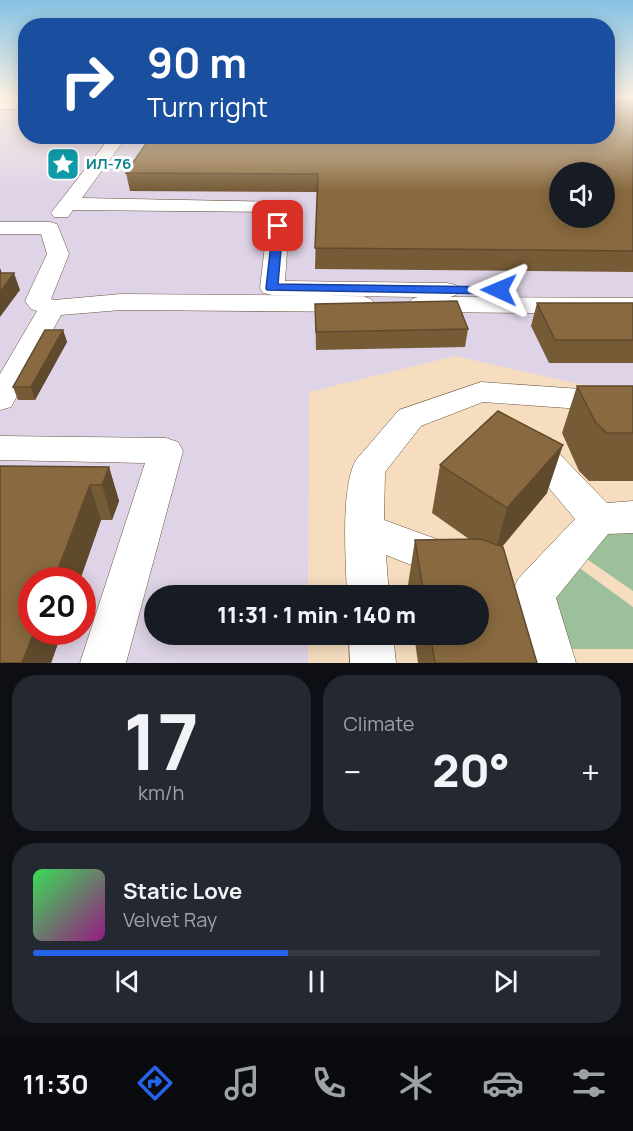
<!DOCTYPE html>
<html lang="en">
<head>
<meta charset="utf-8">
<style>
  body { margin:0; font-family:Manrope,sans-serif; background:#242831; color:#f1f3f6; height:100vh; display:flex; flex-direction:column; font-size:22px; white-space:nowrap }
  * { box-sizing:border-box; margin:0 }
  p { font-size:20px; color:#9ea1a6 }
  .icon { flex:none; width:33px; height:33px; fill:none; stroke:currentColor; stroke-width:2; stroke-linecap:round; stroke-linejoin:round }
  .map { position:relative; height:663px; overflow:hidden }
  .details { display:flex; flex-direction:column; gap:12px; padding:12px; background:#0d0f14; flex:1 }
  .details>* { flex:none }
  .banner { position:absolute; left:18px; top:18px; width:597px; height:126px; border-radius:24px; box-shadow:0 3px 15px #0003; background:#1a4fa0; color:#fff; overflow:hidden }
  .fabs { position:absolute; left:549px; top:162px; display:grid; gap:12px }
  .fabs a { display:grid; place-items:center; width:66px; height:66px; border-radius:50%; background:#171b24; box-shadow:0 3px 15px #0003; font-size:30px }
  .speed { position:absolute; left:18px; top:567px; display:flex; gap:12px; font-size:30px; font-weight:700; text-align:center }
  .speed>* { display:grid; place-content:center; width:78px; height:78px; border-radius:50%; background:#171b24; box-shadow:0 3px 15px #0003; line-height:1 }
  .speed .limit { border:9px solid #d22; background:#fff; color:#111 }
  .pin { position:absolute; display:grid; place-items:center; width:51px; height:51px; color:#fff; margin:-26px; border-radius:12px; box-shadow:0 3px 9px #0006 }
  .me { position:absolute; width:66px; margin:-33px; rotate:271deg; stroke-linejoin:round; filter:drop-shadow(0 0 4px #0008) }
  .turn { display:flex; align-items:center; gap:21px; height:126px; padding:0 30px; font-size:27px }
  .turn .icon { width:78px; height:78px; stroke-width:2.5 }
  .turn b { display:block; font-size:42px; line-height:51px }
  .big { font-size:45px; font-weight:800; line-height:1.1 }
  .details .card { flex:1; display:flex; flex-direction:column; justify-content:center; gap:9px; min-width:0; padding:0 21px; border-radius:24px; background:#242831 }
  .details .dial { align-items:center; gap:0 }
  .dial b { font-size:78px; line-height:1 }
  .song { display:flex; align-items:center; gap:18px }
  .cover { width:72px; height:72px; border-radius:9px; background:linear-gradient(135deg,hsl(130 70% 55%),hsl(310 70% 35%)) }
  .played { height:6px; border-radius:3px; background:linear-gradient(90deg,#2563eb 45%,#363941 45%) }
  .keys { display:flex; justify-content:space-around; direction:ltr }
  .heat { display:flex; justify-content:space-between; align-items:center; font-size:33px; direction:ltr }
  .details .tiles { flex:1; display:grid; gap:12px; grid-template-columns:1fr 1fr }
  .card:last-child { grid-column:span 2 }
  .trip { position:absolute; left:144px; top:585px; width:345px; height:60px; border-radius:30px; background:#171b24; box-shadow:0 3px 15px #0003; font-weight:800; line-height:60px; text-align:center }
  .tabs { display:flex; height:96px; justify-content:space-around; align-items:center; background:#090b0e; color:#9ea1a6 }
  .tabs .icon { width:42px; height:42px }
  .tabs .on { color:#2563eb }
  .tabs b { font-size:27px; color:#f1f3f6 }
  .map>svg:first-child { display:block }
</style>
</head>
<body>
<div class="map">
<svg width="633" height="663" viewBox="0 0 633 663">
  <rect width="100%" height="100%" fill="#f6ddbf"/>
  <path fill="#ded3e7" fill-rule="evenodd" d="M 0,98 L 25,98 L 26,136 L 608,136 L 608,98 L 633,98 L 633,396 L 455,356 L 309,392 L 308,595 L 154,596 L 154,634 L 308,635 L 308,663 L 0,663 ZM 560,172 L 604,172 L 604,218 L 560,218 ZM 32,580 L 82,580 L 82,632 L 32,632 Z"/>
  <path fill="#9dc09c" d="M 633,529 L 633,591 L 581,555 L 597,533 Z
    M 570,561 L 633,607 L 633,649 L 568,649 L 553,603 Z"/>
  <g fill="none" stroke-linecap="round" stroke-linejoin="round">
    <g stroke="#6a553a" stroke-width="1">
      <path id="minor" d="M 0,101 L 26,101 L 26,109 L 0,109 Z
        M 111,136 L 127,136 L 82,198 L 287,202 L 290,206 L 285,281 L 447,283 L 456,285 L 459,290 L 456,295 L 450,297 L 633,298 L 633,314 L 421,312 L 412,309 L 408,304 L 412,299 L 418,297 L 272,295 L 263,293 L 260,288 L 269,212 L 73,210 L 68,217 L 54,217 L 51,213 L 54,209 Z
        M 0,222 L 50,222 L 57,224 L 69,254 L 51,299 L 54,300 L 121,294 L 362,296 L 371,299 L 375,304 L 371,309 L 362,312 L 121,310 L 61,315 L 11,407 L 0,410 L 0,374 L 37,311 L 31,309 L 25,301 L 47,254 L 41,234 L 0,234 Z
        M 481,382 L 581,389 L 633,400 L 633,422 L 581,409 L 483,402 L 421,426 L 385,472 L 384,520 L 461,548 L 467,561 L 461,574 L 447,579 L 386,555 L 389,596 L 347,596 C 346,561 340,488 356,460 L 399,410 Z
        M 530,433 L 542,436 L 607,503 L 633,501 L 633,533 L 608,534 L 556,598 L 576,663 L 530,663 L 512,593 L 518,579 L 575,519 L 513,445 L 518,436 Z
        M 0,436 L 166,438 L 178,442 L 183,451 L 126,663 L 80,663 L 145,463 L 0,460 Z
        M 349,634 L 393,634 L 396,663 L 350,663 Z"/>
    </g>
    <use href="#minor" fill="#fff" fill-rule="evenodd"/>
  </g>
  <path fill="#765b37" d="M 633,100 L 633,272 L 315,269 L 317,192 L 130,191 L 126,173 Z
    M 537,303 L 633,303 L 633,363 L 549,363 L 531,326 Z
    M 315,304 L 468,329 L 465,347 L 316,350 Z
    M 63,330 L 67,342 L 35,400 L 18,400 L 13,387 Z
    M 577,386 L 633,386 L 633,481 L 589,481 L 579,471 L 562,433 Z
    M 440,465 L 547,493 L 502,547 L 537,663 L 418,663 L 414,634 L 478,634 L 478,596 L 408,596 L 407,591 L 415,540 L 469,539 L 432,513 Z
    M 0,466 L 109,467 L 119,501 L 112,520 L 101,520 L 80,580 L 32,580 L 32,632 L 62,632 L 51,663 L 0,663 Z"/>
  <path fill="#604a2d" d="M 0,268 L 6,284 L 14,273 L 20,290 L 0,317 Z
    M 63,330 L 67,342 L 35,400 L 31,387 Z
    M 563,445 L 547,493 L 494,556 L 507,508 Z
    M 109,467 L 119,501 L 112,520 L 102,485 Z
    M 90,485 L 101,520 L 80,580 L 54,580 Z
    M 34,632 L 62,632 L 51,663 L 22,663 Z"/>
  <path fill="#896a40" stroke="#604a2d" stroke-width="1.5" fill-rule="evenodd" d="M 608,100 L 633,100 L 633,251 L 315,248 L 318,174 L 126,173 L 151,136 L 608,136 ZM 560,172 L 604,172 L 604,218 L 560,218 Z
    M 0,273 L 14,273 L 0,292 Z
    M 457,301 L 468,329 L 316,332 L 315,304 Z
    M 537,303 L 633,303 L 633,340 L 555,340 Z
    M 45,330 L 63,330 L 31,387 L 13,387 Z
    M 577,386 L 633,386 L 633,433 L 607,433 L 596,423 Z
    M 498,411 L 563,445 L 507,508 L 440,465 Z
    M 0,466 L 109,467 L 102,485 L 90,485 L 54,580 L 32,580 L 32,632 L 34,632 L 22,663 L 0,663 Z
    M 481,539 L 503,547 L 537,663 L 435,663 L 430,634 L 478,634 L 478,596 L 424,596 L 415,540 Z"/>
  <linearGradient id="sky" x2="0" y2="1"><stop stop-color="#85c2e4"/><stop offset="0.51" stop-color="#fbf0e2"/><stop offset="1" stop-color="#fbf0e2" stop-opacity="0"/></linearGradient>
  <rect width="633" height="191" fill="url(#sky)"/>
  <path fill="#2563eb" stroke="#184099" stroke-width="1.5" d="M 278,223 L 283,226 L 278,284 L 499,287 L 505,290 L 499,294 L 267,290 L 266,288 L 273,226 Z"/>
  <defs>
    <g id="sight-square" transform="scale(1.725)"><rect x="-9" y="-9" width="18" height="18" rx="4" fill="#0f9aa8" stroke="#fff"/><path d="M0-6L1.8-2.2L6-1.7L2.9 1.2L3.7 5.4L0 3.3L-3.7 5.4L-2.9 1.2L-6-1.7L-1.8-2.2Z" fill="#fff"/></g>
  </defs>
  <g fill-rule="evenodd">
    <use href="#sight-square" x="63" y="164"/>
  </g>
  <g text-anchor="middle" stroke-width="6" stroke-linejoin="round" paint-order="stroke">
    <g font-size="15" font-weight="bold" fill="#0d838f" stroke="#fff" text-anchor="start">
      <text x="86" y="169">ИЛ-76</text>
    </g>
  </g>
</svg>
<div class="fabs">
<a><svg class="icon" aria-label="sound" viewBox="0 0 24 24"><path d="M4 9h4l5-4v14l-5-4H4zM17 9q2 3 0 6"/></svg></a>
</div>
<div class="speed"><div class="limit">20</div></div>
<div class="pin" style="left:278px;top:226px;background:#d93025"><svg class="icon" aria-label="arrive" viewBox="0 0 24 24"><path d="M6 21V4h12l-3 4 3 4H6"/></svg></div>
<svg class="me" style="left:499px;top:290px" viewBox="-20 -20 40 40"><path d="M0-17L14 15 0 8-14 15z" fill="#2563eb" stroke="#fff" stroke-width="4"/></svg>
<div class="trip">11:31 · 1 min · 140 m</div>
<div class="banner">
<div class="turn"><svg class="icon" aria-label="right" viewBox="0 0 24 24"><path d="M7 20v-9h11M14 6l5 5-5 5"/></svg><div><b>90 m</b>Turn right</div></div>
</div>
</div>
<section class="details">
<div class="tiles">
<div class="card dial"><b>17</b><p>km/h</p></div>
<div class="card"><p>Climate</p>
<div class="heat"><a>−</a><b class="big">20°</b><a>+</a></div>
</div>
<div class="card">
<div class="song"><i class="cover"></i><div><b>Static Love</b><p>Velvet Ray</p></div></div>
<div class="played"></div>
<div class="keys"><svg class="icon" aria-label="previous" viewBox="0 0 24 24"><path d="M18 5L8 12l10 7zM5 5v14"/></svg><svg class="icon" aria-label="pause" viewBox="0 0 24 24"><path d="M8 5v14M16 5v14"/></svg><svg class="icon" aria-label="next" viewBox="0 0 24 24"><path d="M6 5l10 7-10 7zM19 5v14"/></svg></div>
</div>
</div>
</section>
<nav class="tabs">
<b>11:30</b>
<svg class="icon on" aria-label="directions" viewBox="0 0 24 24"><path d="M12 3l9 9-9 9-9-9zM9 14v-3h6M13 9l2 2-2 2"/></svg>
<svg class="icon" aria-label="music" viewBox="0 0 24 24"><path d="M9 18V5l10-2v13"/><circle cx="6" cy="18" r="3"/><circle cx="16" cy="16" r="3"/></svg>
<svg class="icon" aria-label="phone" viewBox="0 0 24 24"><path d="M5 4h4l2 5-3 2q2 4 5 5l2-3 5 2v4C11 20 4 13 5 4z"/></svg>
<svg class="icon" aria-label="climate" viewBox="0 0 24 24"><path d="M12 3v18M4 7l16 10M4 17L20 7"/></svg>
<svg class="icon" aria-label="car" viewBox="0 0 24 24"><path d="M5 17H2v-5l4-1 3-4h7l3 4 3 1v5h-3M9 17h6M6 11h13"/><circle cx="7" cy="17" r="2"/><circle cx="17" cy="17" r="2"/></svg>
<svg class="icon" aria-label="filters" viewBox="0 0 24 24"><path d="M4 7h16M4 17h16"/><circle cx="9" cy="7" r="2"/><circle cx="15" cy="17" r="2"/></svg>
</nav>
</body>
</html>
